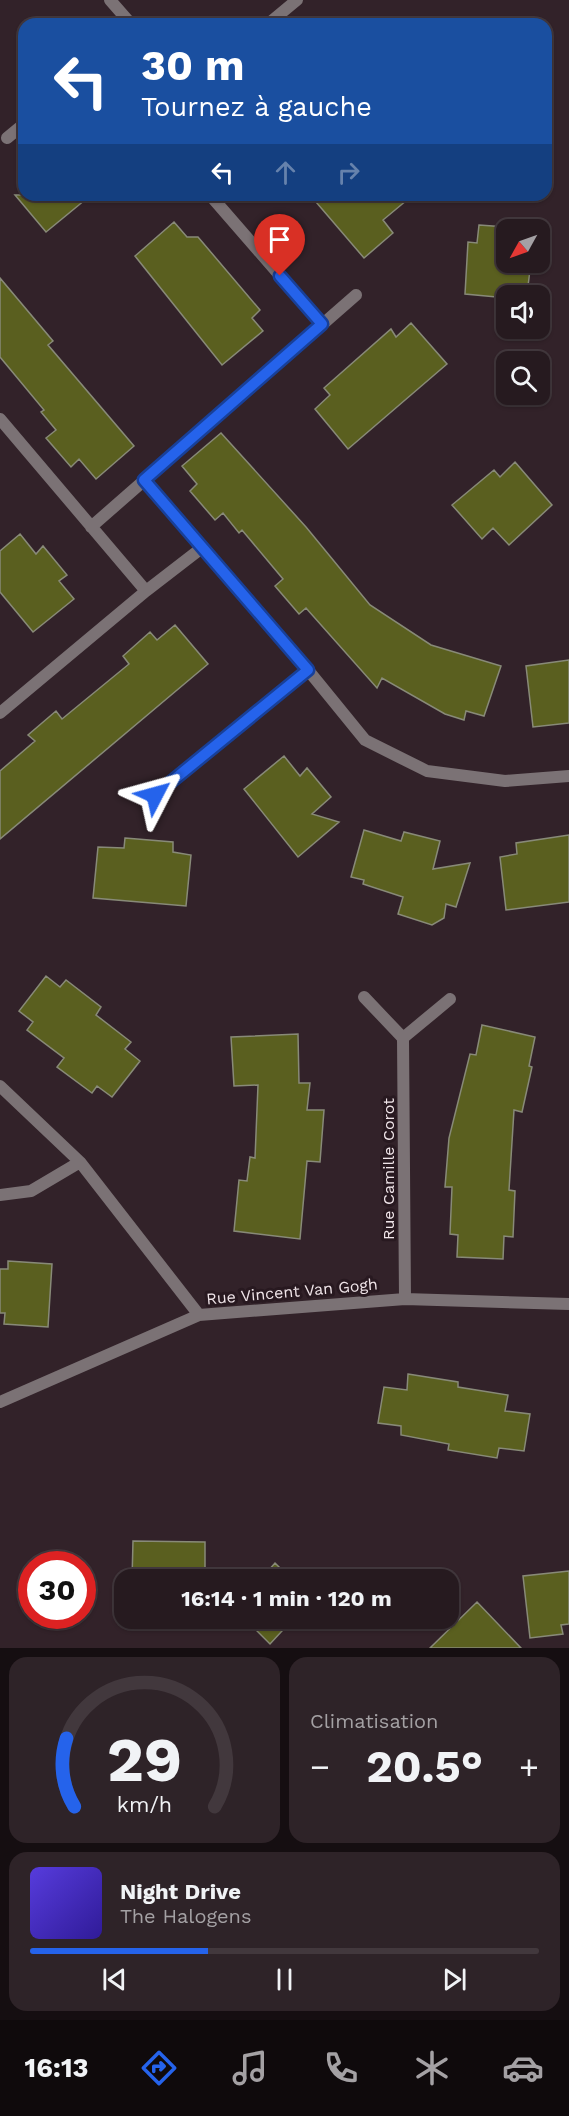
<!DOCTYPE html>
<html lang="fr">
<head>
<meta charset="utf-8">
<style>
  body { margin:0; font-family:"Work Sans",sans-serif; background:#2e2328; color:#f1f3f6; height:100vh; display:flex; flex-direction:column; font-size:22px; white-space:nowrap }
  * { box-sizing:border-box; margin:0 }
  p { font-size:20px; color:#a4a1a4 }
  .icon { flex:none; width:33px; height:33px; fill:none; stroke:currentColor; stroke-width:2; stroke-linecap:round; stroke-linejoin:round }
  .map { position:relative; height:1648px; overflow:hidden }
  .sheet { display:flex; flex-direction:column; gap:9px; padding:9px; background:#150e11; flex:1 }
  .sheet>* { flex:none }
  .top-card { position:absolute; left:18px; top:18px; width:534px; height:183px; border-radius:18px; box-shadow:0 2px 4px #0004,0 0 0 2px #42383d; background:#1a4fa0; color:#fff; overflow:hidden }
  .needle { width:39px; rotate:230deg }
  .buttons { position:absolute; left:496px; top:219px; display:grid; gap:12px }
  .buttons a { display:grid; place-items:center; width:54px; height:54px; border-radius:12px; background:#261a1f; box-shadow:0 2px 4px #0004,0 0 0 2px #42383d; font-size:30px }
  .speed { position:absolute; left:18px; top:1551px; display:flex; gap:12px; font-size:30px; font-weight:700; text-align:center }
  .speed>* { display:grid; place-content:center; width:78px; height:78px; border-radius:50%; background:#261a1f; box-shadow:0 2px 4px #0004,0 0 0 2px #42383d; line-height:1 }
  .speed .limit { border:9px solid #d22; background:#fff; color:#111 }
  .pin { position:absolute; display:grid; place-items:center; width:51px; height:51px; color:#fff; margin:-62px -26px; border-radius:50% 50% 50% 0; rotate:-45deg; box-shadow:0 0 6px #0007 }
  .pin .icon { rotate:45deg }
  .me { position:absolute; width:66px; margin:-33px; rotate:51deg; stroke-linejoin:round; filter:drop-shadow(0 0 4px #0008) }
  .turn { display:flex; align-items:center; gap:21px; height:126px; padding:0 24px; font-size:27px }
  .turn .icon { width:78px; height:78px; stroke-width:2.5 }
  .turn b { display:block; font-size:42px; line-height:51px }
  .lanes { display:flex; align-items:center; height:57px; padding:0 24px; background:#0003; justify-content:center; gap:30px; direction:ltr }
  .lanes .off { opacity:.35 }
  .big { font-size:45px; font-weight:700; line-height:1.1 }
  .sheet .card { flex:1; display:flex; flex-direction:column; justify-content:center; gap:9px; min-width:0; padding:0 21px; border-radius:18px; background:#2e2328 }
  .sheet .dial { align-items:center; gap:0 }
  .dial svg { height:156px; overflow:visible; fill:none; stroke:#42383d; stroke-width:7; stroke-linecap:round; text-anchor:middle }
  .dial text { fill:#f1f3f6; stroke:none }
  .song { display:flex; align-items:center; gap:18px }
  .cover { width:72px; height:72px; border-radius:9px; background:linear-gradient(135deg,hsl(250 70% 55%),hsl(250 70% 35%)) }
  .played { height:6px; border-radius:3px; background:linear-gradient(90deg,#2563eb 35%,#42383d 35%) }
  .keys { display:flex; justify-content:space-around; direction:ltr }
  .heat { display:flex; justify-content:space-between; align-items:center; font-size:33px; direction:ltr }
  .sheet .tiles { flex:1; display:grid; gap:9px; grid-template-columns:1fr 1fr }
  .card:last-child { grid-column:span 2 }
  .trip { position:absolute; left:114px; top:1569px; width:345px; height:60px; border-radius:18px; background:#261a1f; box-shadow:0 2px 4px #0004,0 0 0 2px #42383d; font-weight:700; line-height:60px; text-align:center }
  .tab-bar { display:flex; height:96px; justify-content:space-around; align-items:center; background:#0f0a0c; color:#a4a1a4 }
  .tab-bar .icon { width:42px; height:42px }
  .tab-bar .current { color:#2563eb }
  .tab-bar b { font-size:27px; color:#f1f3f6 }
  .map>svg:first-child { display:block }
</style>
</head>
<body>
<div class="map">
<svg width="569" height="1648" viewBox="0 0 569 1648">
  <rect width="100%" height="100%" fill="#322229"/>
  <path fill="#5a5f1f" stroke="#888a78" stroke-width="1.5" d="M 15,195 L 91,195 L 46,232 Z
    M 310,195 L 413,195 L 383,220 L 393,233 L 364,258 Z
    M 174,222 L 187,237 L 198,237 L 260,310 L 252,318 L 263,331 L 222,365 L 135,256 Z
    M 479,225 L 535,229 L 507,230 L 507,262 L 531,262 L 528,286 L 509,284 L 507,298 L 465,294 L 468,242 L 477,243 Z
    M 0,278 L 53,341 L 48,345 L 134,446 L 96,479 L 79,459 L 71,467 L 46,438 L 56,430 L 41,412 L 44,410 L 0,357 Z
    M 411,323 L 447,364 L 348,449 L 315,409 L 330,395 L 324,388 L 391,329 L 396,337 Z
    M 221,433 L 306,527 L 370,605 L 431,645 L 501,666 L 484,716 L 466,711 L 464,720 L 445,714 L 382,678 L 377,688 L 306,608 L 299,614 L 275,586 L 283,579 L 242,530 L 239,533 L 223,513 L 215,520 L 190,491 L 197,484 L 182,466 Z
    M 515,462 L 552,505 L 509,545 L 493,528 L 482,539 L 452,505 L 494,470 L 500,477 Z
    M 20,534 L 36,554 L 43,546 L 67,575 L 59,581 L 74,599 L 33,632 L 0,592 L 0,551 Z
    M 175,625 L 208,664 L 0,839 L 0,771 L 35,741 L 28,735 L 56,711 L 62,719 L 129,664 L 123,656 L 150,632 L 157,640 Z
    M 569,660 L 569,723 L 533,727 L 526,666 Z
    M 284,756 L 300,776 L 307,768 L 331,797 L 312,814 L 339,822 L 298,857 L 244,789 Z
    M 364,830 L 401,841 L 404,832 L 440,841 L 433,869 L 470,863 L 456,907 L 446,904 L 444,918 L 432,925 L 398,914 L 403,897 L 363,884 L 364,880 L 351,877 Z
    M 569,835 L 569,902 L 506,910 L 500,857 L 517,854 L 516,843 Z
    M 125,838 L 173,842 L 173,852 L 191,855 L 186,906 L 93,898 L 98,847 L 124,848 Z
    M 46,976 L 60,987 L 66,980 L 101,1007 L 96,1015 L 131,1042 L 125,1049 L 140,1061 L 112,1097 L 97,1086 L 92,1093 L 57,1067 L 64,1058 L 27,1030 L 33,1022 L 19,1011 Z
    M 482,1025 L 535,1037 L 529,1066 L 532,1067 L 522,1112 L 514,1110 L 509,1190 L 515,1191 L 513,1237 L 504,1236 L 503,1259 L 457,1257 L 458,1235 L 450,1234 L 452,1187 L 445,1187 L 449,1138 L 470,1054 L 476,1055 Z
    M 298,1034 L 299,1083 L 310,1083 L 307,1110 L 324,1110 L 320,1162 L 307,1161 L 300,1239 L 234,1231 L 239,1180 L 247,1181 L 250,1157 L 255,1158 L 258,1085 L 234,1086 L 231,1037 Z
    M 8,1261 L 52,1264 L 48,1327 L 4,1324 L 5,1313 L 0,1313 L 0,1269 L 8,1269 Z
    M 408,1374 L 458,1382 L 458,1387 L 508,1395 L 505,1411 L 530,1414 L 524,1451 L 499,1448 L 497,1458 L 448,1450 L 449,1444 L 401,1435 L 401,1426 L 378,1423 L 384,1387 L 407,1390 Z
    M 133,1541 L 205,1542 L 205,1580 L 132,1580 Z
    M 275,1563 L 292,1580 L 260,1580 Z
    M 569,1571 L 569,1624 L 561,1625 L 563,1634 L 530,1638 L 523,1576 Z
    M 477,1602 L 521,1648 L 430,1648 Z
    M 251,1618 L 294,1618 L 270,1644 L 248,1622 Z"/>
  <g fill="none" stroke-linecap="round" stroke-linejoin="round">
    <path stroke="#7b7275" stroke-width="12" d="M 110,0 L 131,24
      M 268,24 L 297,0
      M 7,138 L 24,124
      M 210,195 L 322,324
      M 0,419 L 146,591
      M 144,480 L 308,670 L 365,740 L 427,771 L 505,781 L 569,776
      M 91,527 L 356,295
      M 0,713 L 146,591 L 203,547
      M 155,795 L 308,670
      M 364,997 L 403,1038 L 405,1299
      M 403,1038 L 450,999
      M 0,1086 L 80,1162 L 199,1315
      M 0,1195 L 31,1191 L 80,1162
      M 0,1402 L 199,1315 L 405,1299 L 569,1304"/>
  </g>
  <g fill="none" stroke-linecap="round" stroke-linejoin="round">
    <g stroke="#184099" stroke-width="15">
      <path id="route" d="M 155,795 L 308,670 L 144,480 L 322,324 L 280,276"/>
    </g>
    <use href="#route" stroke="#2563eb" stroke-width="10"/>
  </g>
  <g text-anchor="middle" stroke-width="6" stroke-linejoin="round" paint-order="stroke">
    <g font-size="16" fill="#f0e5e9" stroke="#281920">
      <text transform="translate(388 1169) rotate(-90)" y="6">Rue Camille Corot</text>
      <text transform="translate(292 1291) rotate(-5)" y="6">Rue Vincent Van Gogh</text>
    </g>
  </g>
</svg>
<div class="buttons">
<a><svg class="needle" viewBox="-14 -14 28 28"><path d="M0-13l5 13h-10z" fill="#e53935"/><path d="M0 13l5-13h-10z" fill="#a4a1a4"/></svg></a>
<a><svg class="icon" aria-label="sound" viewBox="0 0 24 24"><path d="M4 9h4l5-4v14l-5-4H4zM17 9q2 3 0 6"/></svg></a>
<a><svg class="icon" aria-label="search" viewBox="0 0 24 24"><circle cx="10" cy="10" r="6"/><path d="M15 15l6 6"/></svg></a>
</div>
<div class="speed"><div class="limit">30</div></div>
<div class="pin" style="left:280px;top:276px;background:#d93025"><svg class="icon" aria-label="arrive" viewBox="0 0 24 24"><path d="M6 21V4h12l-3 4 3 4H6"/></svg></div>
<svg class="me" style="left:155px;top:795px" viewBox="-20 -20 40 40"><path d="M0-17L14 15 0 8-14 15z" fill="#2563eb" stroke="#fff" stroke-width="4"/></svg>
<div class="trip">16:14 · 1 min · 120 m</div>
<div class="top-card">
<div class="turn"><svg class="icon" aria-label="left" viewBox="0 0 24 24"><path d="M17 20v-9H6M10 6l-5 5 5 5"/></svg><div><b>30 m</b>Tournez à gauche</div></div>
<div class="lanes"><svg class="icon" aria-label="left" viewBox="0 0 24 24"><path d="M17 20v-9H6M10 6l-5 5 5 5"/></svg><svg class="icon off" aria-label="ahead" viewBox="0 0 24 24"><path d="M12 20V5M6 11l6-6 6 6"/></svg><svg class="icon off" aria-label="right" viewBox="0 0 24 24"><path d="M7 20v-9h11M14 6l5 5-5 5"/></svg></div>
</div>
</div>
<section class="sheet">
<div class="tiles">
<div class="card dial"><svg viewBox="0 0 100 80">
<path d="M14 69A42 42 0 1 1 86 69"/>
<path d="M14 69A42 42 0 0 1 10 34" stroke="#2563eb"/>
<text x="50" y="56" font-size="32" font-weight="700">29</text>
<text x="50" y="72" font-size="11">km/h</text>
</svg></div>
<div class="card"><p>Climatisation</p>
<div class="heat"><a>−</a><b class="big">20.5°</b><a>+</a></div>
</div>
<div class="card">
<div class="song"><i class="cover"></i><div><b>Night Drive</b><p>The Halogens</p></div></div>
<div class="played"></div>
<div class="keys"><svg class="icon" aria-label="previous" viewBox="0 0 24 24"><path d="M18 5L8 12l10 7zM5 5v14"/></svg><svg class="icon" aria-label="pause" viewBox="0 0 24 24"><path d="M8 5v14M16 5v14"/></svg><svg class="icon" aria-label="next" viewBox="0 0 24 24"><path d="M6 5l10 7-10 7zM19 5v14"/></svg></div>
</div>
</div>
</section>
<nav class="tab-bar">
<b>16:13</b>
<svg class="icon current" aria-label="directions" viewBox="0 0 24 24"><path d="M12 3l9 9-9 9-9-9zM9 14v-3h6M13 9l2 2-2 2"/></svg>
<svg class="icon" aria-label="music" viewBox="0 0 24 24"><path d="M9 18V5l10-2v13"/><circle cx="6" cy="18" r="3"/><circle cx="16" cy="16" r="3"/></svg>
<svg class="icon" aria-label="phone" viewBox="0 0 24 24"><path d="M5 4h4l2 5-3 2q2 4 5 5l2-3 5 2v4C11 20 4 13 5 4z"/></svg>
<svg class="icon" aria-label="climate" viewBox="0 0 24 24"><path d="M12 3v18M4 7l16 10M4 17L20 7"/></svg>
<svg class="icon" aria-label="car" viewBox="0 0 24 24"><path d="M5 17H2v-5l4-1 3-4h7l3 4 3 1v5h-3M9 17h6M6 11h13"/><circle cx="7" cy="17" r="2"/><circle cx="17" cy="17" r="2"/></svg>
</nav>
</body>
</html>
